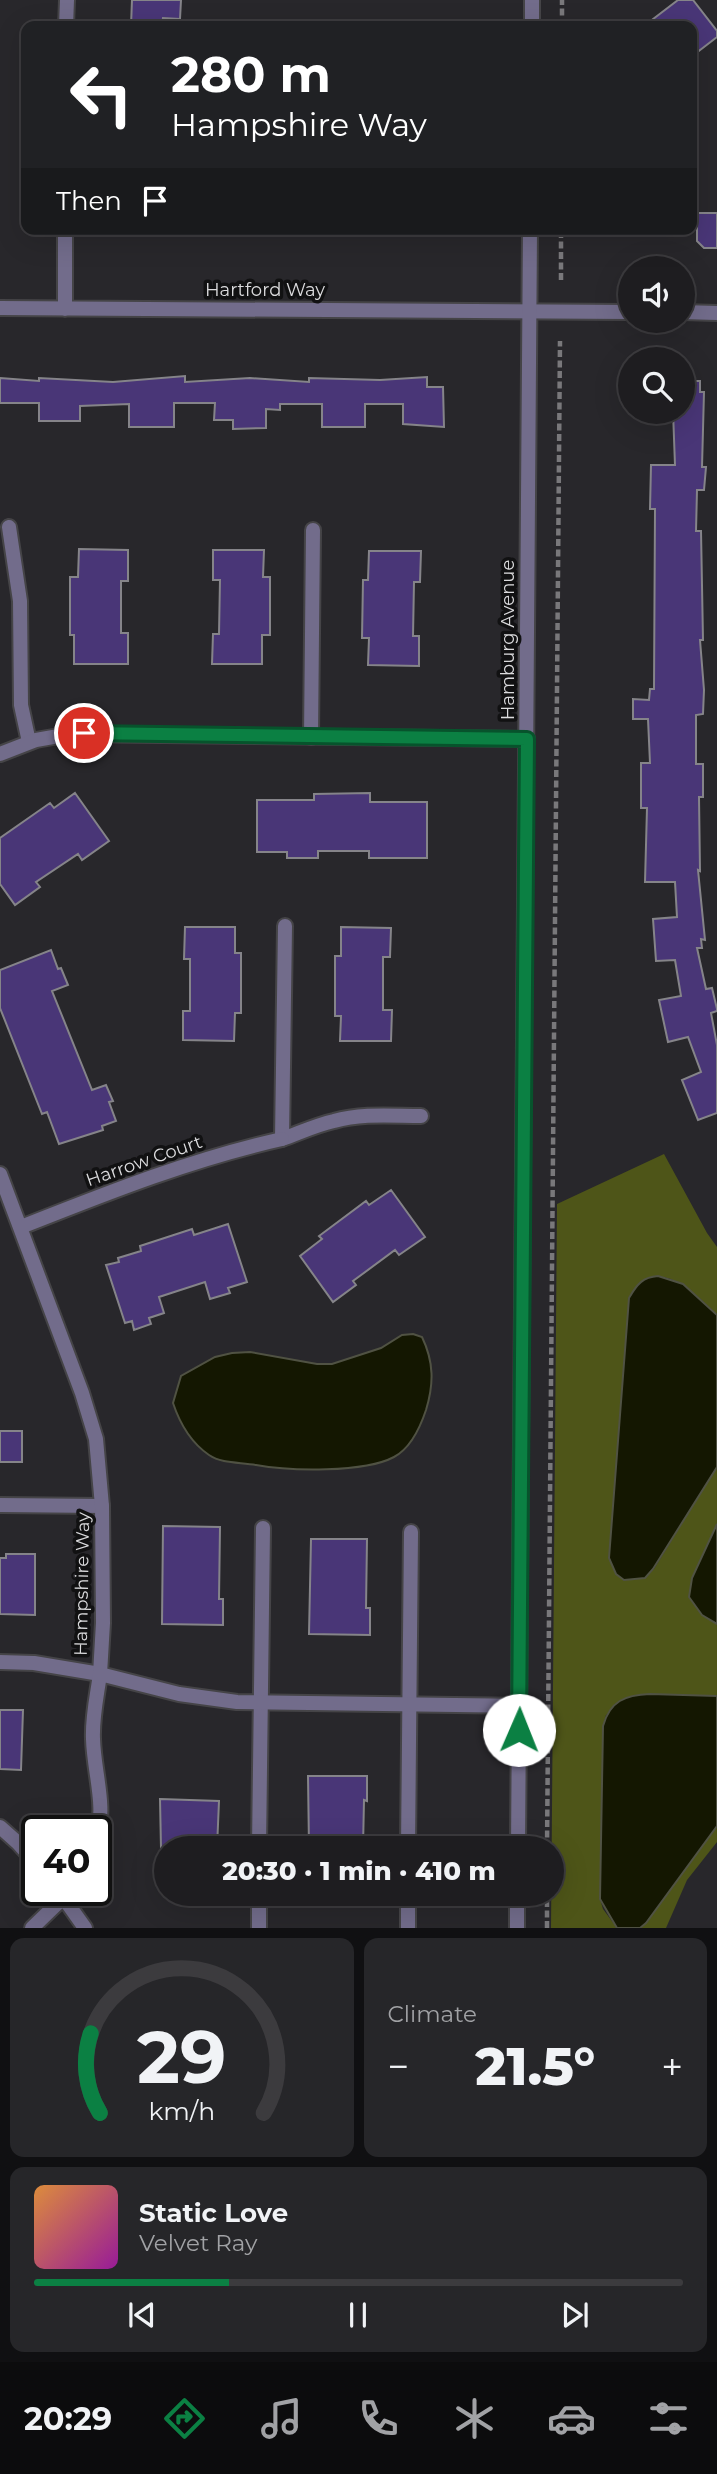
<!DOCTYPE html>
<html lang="en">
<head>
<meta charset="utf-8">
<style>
  body { margin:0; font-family:Montserrat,sans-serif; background:#262629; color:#f1f3f6; height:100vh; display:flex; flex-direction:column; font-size:26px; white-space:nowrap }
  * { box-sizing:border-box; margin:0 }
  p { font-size:23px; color:#a1a2a5 }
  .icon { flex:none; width:38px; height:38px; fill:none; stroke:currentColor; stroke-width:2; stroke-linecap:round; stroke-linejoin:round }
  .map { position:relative; height:1928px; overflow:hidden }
  .panel { display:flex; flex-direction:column; gap:10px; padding:10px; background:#101012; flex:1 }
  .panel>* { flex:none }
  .top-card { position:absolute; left:21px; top:21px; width:676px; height:214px; border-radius:14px; box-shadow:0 7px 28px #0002,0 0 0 2px #3c3b3e; background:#202124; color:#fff; overflow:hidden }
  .fabs { position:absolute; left:618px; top:256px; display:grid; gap:14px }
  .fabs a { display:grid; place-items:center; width:77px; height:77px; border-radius:50%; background:#1e1d20; box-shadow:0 7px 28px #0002,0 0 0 2px #3c3b3e; font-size:35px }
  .speed { position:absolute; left:21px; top:1815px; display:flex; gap:14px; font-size:35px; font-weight:700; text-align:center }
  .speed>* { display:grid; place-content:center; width:91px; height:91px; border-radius:50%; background:#1e1d20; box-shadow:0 7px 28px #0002,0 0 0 2px #3c3b3e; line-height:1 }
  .speed .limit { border:4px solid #111; border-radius:10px; background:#fff; color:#111 }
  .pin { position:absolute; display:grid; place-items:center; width:60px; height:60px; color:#fff; margin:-30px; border:4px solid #fff; border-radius:50%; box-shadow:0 2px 7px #0007 }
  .me { position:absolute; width:77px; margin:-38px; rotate:1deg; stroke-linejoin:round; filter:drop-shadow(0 0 5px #0008) }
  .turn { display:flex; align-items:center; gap:24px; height:147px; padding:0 35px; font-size:32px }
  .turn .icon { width:91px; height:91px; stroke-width:2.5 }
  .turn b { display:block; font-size:49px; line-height:60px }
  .then { display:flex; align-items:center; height:66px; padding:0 35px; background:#0003; gap:14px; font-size:26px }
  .big { font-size:52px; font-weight:800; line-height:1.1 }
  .panel .card { flex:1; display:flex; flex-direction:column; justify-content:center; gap:10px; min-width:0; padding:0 24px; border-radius:14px; background:#262629 }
  .panel .dial { align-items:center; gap:0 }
  .dial svg { height:182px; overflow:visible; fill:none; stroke:#3c3b3e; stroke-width:7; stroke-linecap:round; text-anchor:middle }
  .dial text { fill:#f1f3f6; stroke:none }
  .song { display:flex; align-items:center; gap:21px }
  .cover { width:84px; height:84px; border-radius:10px; background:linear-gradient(135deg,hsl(30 70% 55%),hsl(300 70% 35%)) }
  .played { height:7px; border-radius:4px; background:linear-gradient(90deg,#0b8043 30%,#3c3b3e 30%) }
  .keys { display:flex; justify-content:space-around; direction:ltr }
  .heat { display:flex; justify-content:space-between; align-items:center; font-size:38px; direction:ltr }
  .panel .tiles { flex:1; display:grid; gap:10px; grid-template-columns:1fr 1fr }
  .card:last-child { grid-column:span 2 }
  .trip { position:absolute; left:154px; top:1836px; width:410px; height:70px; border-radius:35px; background:#1e1d20; box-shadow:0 7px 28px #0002,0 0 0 2px #3c3b3e; font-weight:800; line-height:70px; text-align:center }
  .tabs { display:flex; height:112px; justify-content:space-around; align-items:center; background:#0c0c0d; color:#a1a2a5 }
  .tabs .icon { width:49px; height:49px }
  .tabs .on { color:#0b8043 }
  .tabs b { font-size:32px; color:#f1f3f6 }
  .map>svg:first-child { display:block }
</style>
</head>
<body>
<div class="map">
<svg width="717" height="1928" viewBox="0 0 717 1928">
  <rect width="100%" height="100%" fill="#28272b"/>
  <path fill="#4e5518" d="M 664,1154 L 707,1233 L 717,1247 L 717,1315 C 692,1290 655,1253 629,1298 L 609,1558 L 645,1578 L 654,1569 L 717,1467 L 717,1524 L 692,1578 L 702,1615 L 717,1624 L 717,1696 L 650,1694 L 606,1715 L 603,1726 L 600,1899 L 603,1909 L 617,1928 L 551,1928 L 557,1204 Z
    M 717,1826 L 717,1842 L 687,1880 L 666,1928 L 640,1928 Z"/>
  <path fill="#141701" stroke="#505243" stroke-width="2" d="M 658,1276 L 683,1284 L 717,1315 L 717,1467 L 653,1569 L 645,1578 L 624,1580 L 616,1574 L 609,1558 L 629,1298 C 637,1284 643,1277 658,1276 Z
    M 413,1334 L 422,1337 C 434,1362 434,1384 426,1410 C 420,1428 411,1448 394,1457 C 364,1473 289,1471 256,1465 C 241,1462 222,1464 209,1455 C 190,1442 180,1424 173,1403 L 181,1376 L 215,1357 L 232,1353 L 250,1352 L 317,1364 L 332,1364 L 381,1348 L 402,1335 Z
    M 717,1524 L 717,1624 L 702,1615 L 689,1597 L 692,1578 Z
    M 650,1694 L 717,1696 L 717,1826 L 646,1923 L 640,1928 L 617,1928 L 600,1899 L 603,1726 C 610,1701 625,1695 650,1694 Z"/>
  <path fill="#493677" stroke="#858489" stroke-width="2" d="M 132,0 L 181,0 L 180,19 L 163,18 L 162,26 L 131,26 Z
    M 678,0 L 693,0 L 717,31 L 717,37 L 691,57 L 691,26 L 644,26 Z
    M 697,213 L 717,213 L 717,248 L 704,248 L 697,241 Z
    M 185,376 L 185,382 L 250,378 L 309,382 L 309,378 L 380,380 L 427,377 L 427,387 L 443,387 L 444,427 L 403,424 L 403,404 L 365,404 L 365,427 L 322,427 L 322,404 L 280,404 L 280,410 L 266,409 L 266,428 L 233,429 L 233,420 L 214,420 L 215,403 L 174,403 L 174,427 L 129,427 L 129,404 L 80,406 L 80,421 L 39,421 L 39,403 L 0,403 L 0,378 L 39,381 L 39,378 L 113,382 Z
    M 682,381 L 700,381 L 700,392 L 704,392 L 702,467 L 706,467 L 704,490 L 697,490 L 696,531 L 701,531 L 703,640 L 700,640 L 704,690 L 703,714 L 696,715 L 696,764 L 703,764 L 703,797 L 699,797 L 700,871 L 698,870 L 705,940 L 701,939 L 702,948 L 697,948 L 706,989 L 712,988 L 717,1009 L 717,1011 L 711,1013 L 717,1045 L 717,1113 L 698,1120 L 682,1080 L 701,1072 L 688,1037 L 668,1042 L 659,1000 L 681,996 L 675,960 L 656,961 L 653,919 L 677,917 L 675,882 L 645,882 L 647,808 L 641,808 L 641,763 L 650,763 L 648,719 L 633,719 L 633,699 L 649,700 L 650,689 L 654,689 L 655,509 L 650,509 L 651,465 L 675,465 L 673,411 L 682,411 Z
    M 79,549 L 128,550 L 128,581 L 121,581 L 121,633 L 128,633 L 128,664 L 74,664 L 74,635 L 70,635 L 70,577 L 78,577 Z
    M 213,550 L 264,550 L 263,577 L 270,577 L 270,635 L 262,635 L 262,664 L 212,664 L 213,634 L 219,634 L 220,580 L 213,580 Z
    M 369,551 L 421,551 L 420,582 L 414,582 L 413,636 L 419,636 L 419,666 L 368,665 L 369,638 L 362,638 L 363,580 L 368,580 Z
    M 75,793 L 109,841 L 82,860 L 78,854 L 36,882 L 40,887 L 15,905 L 0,884 L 0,838 L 50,803 L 54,808 Z
    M 370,793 L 370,802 L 427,802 L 427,858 L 369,858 L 369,851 L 318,851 L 318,858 L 287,858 L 287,852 L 257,852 L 257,800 L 314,800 L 314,794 Z
    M 185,927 L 235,927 L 235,953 L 241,953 L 241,1013 L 235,1013 L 234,1041 L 183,1040 L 183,1011 L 190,1011 L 190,959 L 184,959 Z
    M 341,927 L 391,928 L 390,957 L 383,957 L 383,1010 L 392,1010 L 391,1041 L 340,1041 L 341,1016 L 335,1016 L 335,956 L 341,956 Z
    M 51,950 L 58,969 L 61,968 L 68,985 L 52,991 L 92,1090 L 106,1085 L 113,1101 L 109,1102 L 116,1121 L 102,1126 L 103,1130 L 59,1144 L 47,1112 L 42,1114 L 0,1008 L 0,970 Z
    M 391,1190 L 425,1237 L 399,1255 L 395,1250 L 353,1281 L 356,1285 L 333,1302 L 300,1256 L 322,1239 L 319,1236 L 366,1201 L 369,1205 Z
    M 228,1224 L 247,1282 L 228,1288 L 230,1293 L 210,1299 L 205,1282 L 159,1297 L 164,1313 L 149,1318 L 151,1324 L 134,1330 L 132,1321 L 125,1323 L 106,1265 L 119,1262 L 118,1258 L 141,1251 L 140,1246 L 192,1229 L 194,1235 Z
    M 0,1431 L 22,1431 L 22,1462 L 0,1462 Z
    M 163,1526 L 220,1527 L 219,1599 L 223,1599 L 223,1625 L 162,1624 Z
    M 311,1539 L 367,1539 L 366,1608 L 370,1608 L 370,1635 L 309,1634 Z
    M 6,1554 L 35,1554 L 35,1615 L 0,1614 L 0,1558 L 6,1558 Z
    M 0,1710 L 23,1710 L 21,1770 L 0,1769 Z
    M 308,1776 L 367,1776 L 367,1801 L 364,1800 L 363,1848 L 309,1848 Z
    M 160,1799 L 219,1801 L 217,1848 L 161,1848 Z"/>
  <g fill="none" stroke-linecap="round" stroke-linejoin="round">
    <g stroke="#454447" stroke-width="18">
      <path id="service" d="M 9,527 L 20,601 L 21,705 L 29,742
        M 311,737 L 313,530
        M 285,926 L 282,1139 C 299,1133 316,1125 334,1121 C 362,1113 392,1116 421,1116
        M 0,1505 L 102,1506
        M 0,1662 L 34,1663 L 100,1674
        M 0,1827 L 18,1843 L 37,1864
        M 259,1848 L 263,1528
        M 408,1848 L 411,1532
        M 58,1890 L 85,1928
        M 32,1928 L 64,1897
        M 259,1928 L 259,1894
        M 408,1928 L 408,1894"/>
    </g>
    <g stroke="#454447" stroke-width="18">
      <path id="minor" d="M 66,26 L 67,0
        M 65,229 L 65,309
        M 0,308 L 630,312
        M 682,312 L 717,313
        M 0,754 L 36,740 L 70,734 L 527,739
        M 0,1174 L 82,1393 L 96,1439 L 102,1506 L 103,1623 L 100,1674 L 179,1694 L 237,1702 L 519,1706
        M 21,1227 C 107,1193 192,1159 282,1139
        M 96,1841 C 107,1806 94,1774 93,1739 C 92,1717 97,1696 100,1674
        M 64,1897 L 68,1890"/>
    </g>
    <g stroke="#454447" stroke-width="18">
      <path id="tertiary" d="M 532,26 L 532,0
        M 518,1848 L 530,229
        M 517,1928 L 517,1894"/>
    </g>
    <path stroke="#79787b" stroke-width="4.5" stroke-dasharray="7 3.5" stroke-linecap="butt" d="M 562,26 L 562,0
      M 561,280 L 561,229
      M 547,1848 L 560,341
      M 547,1928 L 547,1894"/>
    <use href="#service" stroke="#726c8b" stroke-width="14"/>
    <use href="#minor" stroke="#726c8b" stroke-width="14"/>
    <use href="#tertiary" stroke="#726c8b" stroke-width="14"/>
  </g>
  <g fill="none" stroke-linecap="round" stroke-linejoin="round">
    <g stroke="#07532c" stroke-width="18">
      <path id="route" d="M 84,733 L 527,739 L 519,1730"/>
    </g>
    <use href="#route" stroke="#0b8043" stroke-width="12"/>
  </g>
  <g text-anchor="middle" stroke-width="7" stroke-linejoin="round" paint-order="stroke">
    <g font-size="18" fill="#dbdbdd" stroke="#111112">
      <text x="265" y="296">Hartford Way</text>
      <text transform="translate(508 640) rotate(-90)" y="6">Hamburg Avenue</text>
      <text transform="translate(144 1161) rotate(-19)" y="6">Harrow Court</text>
      <text transform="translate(82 1584) rotate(-89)" y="6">Hampshire Way</text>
    </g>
  </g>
</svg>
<div class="fabs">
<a><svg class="icon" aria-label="sound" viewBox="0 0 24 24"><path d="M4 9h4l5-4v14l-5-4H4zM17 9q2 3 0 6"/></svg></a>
<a><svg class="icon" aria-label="search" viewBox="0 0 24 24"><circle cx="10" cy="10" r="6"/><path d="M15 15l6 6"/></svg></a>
</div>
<div class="speed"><div class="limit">40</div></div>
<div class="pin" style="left:84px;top:733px;background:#d93025"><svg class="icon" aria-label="arrive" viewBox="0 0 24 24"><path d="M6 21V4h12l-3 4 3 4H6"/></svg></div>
<svg class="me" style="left:519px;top:1730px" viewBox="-20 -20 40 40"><circle r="19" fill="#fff"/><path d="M0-13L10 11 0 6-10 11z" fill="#0b8043"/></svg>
<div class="trip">20:30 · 1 min · 410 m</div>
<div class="top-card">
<div class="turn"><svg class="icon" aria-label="left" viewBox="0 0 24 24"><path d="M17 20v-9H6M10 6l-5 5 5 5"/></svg><div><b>280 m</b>Hampshire Way</div></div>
<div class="then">Then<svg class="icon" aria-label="arrive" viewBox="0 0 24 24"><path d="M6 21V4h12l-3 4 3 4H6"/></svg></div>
</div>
</div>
<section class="panel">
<div class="tiles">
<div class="card dial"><svg viewBox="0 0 100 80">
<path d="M14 69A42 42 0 1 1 86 69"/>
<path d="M14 69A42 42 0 0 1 10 34" stroke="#0b8043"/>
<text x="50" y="56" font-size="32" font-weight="700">29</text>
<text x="50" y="72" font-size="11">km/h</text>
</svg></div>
<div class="card"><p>Climate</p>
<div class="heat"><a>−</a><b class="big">21.5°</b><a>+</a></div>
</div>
<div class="card">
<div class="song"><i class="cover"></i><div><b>Static Love</b><p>Velvet Ray</p></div></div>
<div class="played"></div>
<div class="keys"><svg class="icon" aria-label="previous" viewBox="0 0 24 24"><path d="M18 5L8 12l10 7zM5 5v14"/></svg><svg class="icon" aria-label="pause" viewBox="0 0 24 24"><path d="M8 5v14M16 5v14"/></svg><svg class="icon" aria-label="next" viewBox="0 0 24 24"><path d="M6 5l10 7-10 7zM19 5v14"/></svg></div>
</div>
</div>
</section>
<nav class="tabs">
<b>20:29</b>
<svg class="icon on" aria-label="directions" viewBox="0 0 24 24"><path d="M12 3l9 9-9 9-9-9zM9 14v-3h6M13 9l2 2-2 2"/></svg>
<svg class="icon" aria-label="music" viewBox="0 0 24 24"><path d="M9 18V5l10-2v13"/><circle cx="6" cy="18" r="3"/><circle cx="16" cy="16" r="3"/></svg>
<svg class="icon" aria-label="phone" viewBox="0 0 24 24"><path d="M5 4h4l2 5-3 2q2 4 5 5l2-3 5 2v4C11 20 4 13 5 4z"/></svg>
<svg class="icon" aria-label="climate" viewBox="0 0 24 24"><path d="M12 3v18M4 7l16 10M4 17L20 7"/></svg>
<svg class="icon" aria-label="car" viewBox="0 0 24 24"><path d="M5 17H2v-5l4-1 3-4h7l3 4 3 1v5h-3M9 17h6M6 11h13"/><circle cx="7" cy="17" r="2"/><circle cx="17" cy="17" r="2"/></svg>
<svg class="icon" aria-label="filters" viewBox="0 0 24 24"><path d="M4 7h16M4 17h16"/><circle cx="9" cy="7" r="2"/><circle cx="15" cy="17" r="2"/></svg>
</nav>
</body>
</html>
